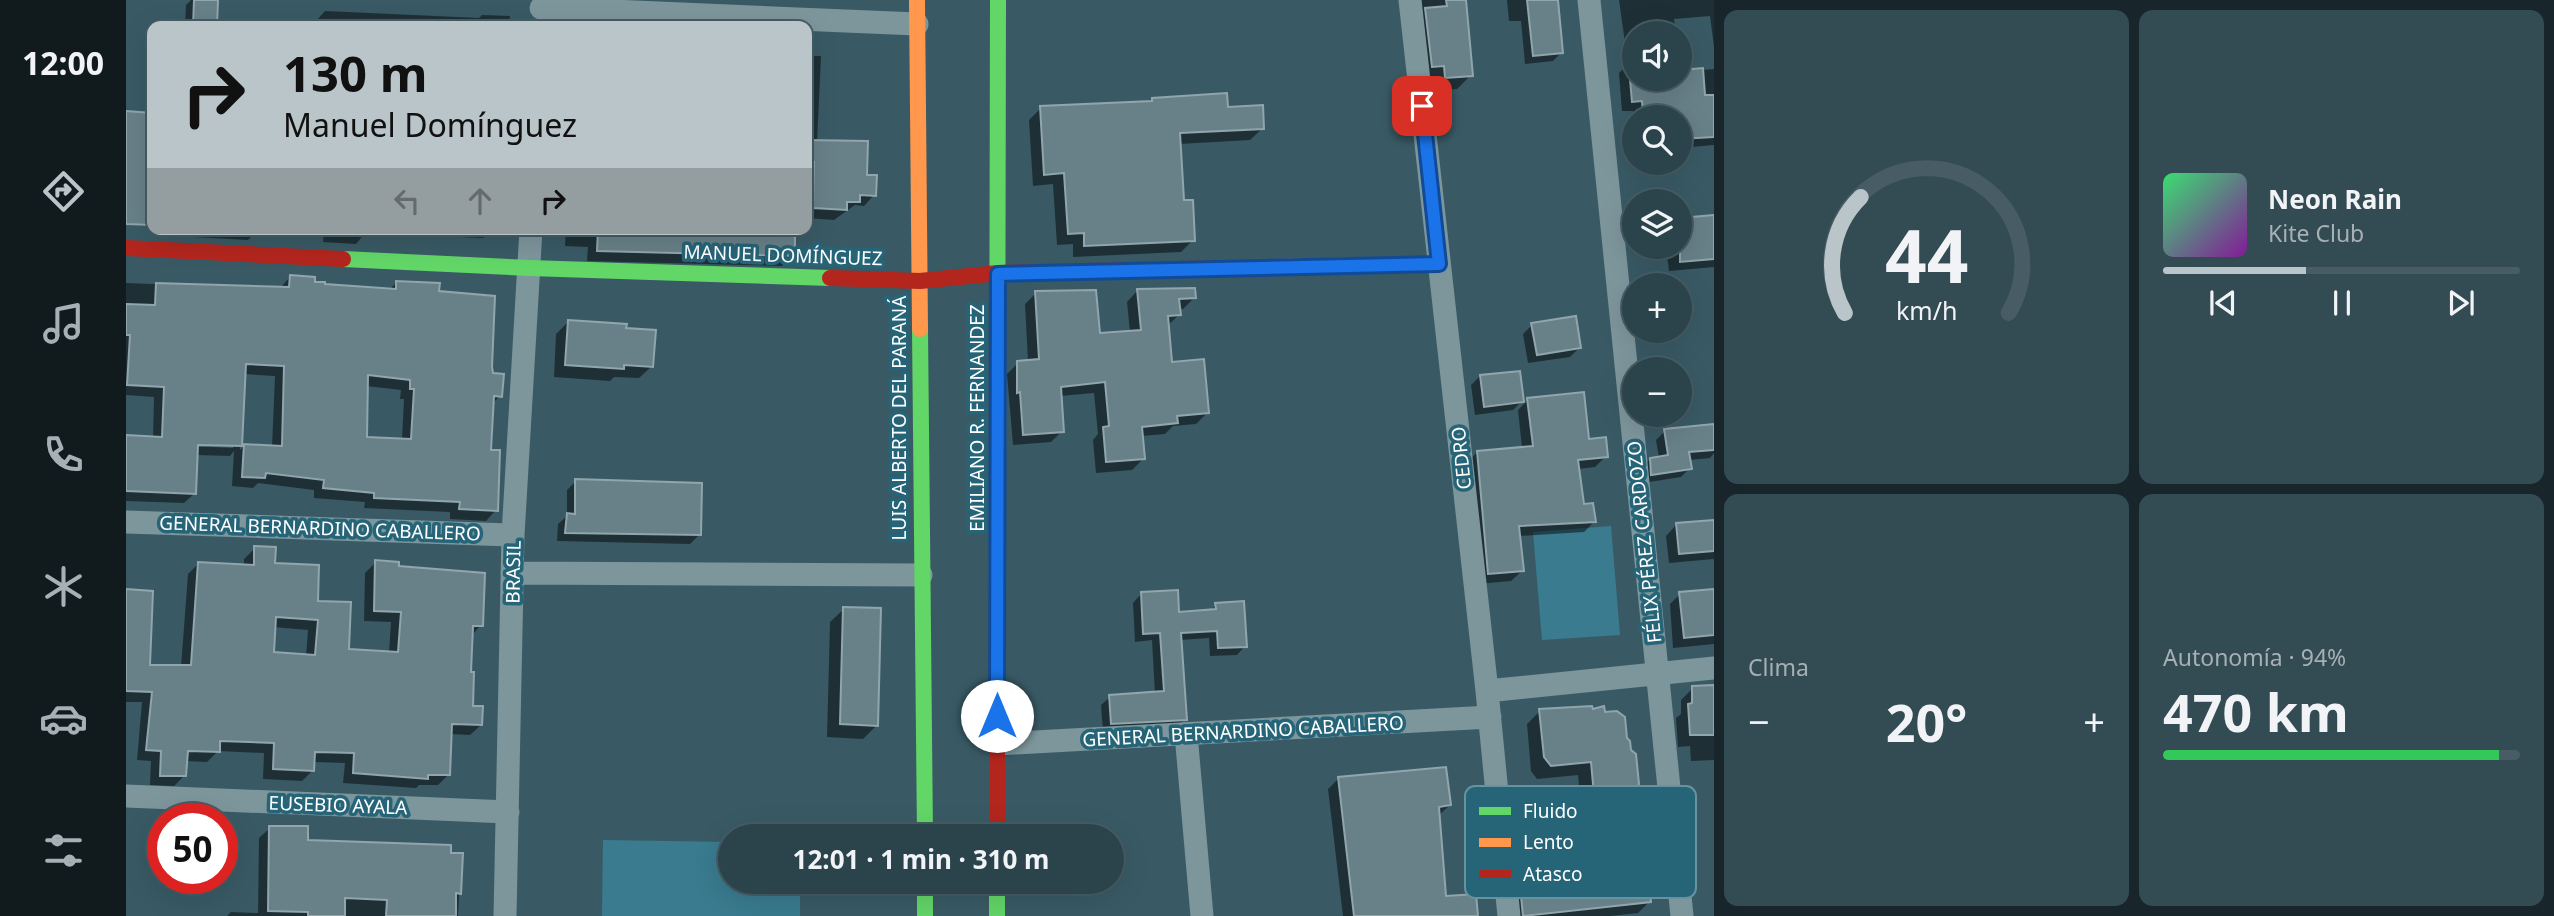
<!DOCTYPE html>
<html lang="es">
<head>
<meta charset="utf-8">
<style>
  body { margin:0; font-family:"Noto Sans",sans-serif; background:#334b53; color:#f1f3f6; height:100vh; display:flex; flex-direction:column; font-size:26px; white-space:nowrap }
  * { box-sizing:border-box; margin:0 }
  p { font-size:23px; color:#a6b0b5 }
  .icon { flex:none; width:38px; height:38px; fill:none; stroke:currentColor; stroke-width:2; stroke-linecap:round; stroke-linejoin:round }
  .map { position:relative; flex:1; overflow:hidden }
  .side { display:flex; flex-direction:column; gap:10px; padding:10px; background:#18252a; width:840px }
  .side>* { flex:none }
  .guide { position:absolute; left:21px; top:21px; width:665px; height:214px; border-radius:14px; box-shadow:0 7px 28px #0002,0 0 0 2px #475c64; background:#bac5c9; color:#111; overflow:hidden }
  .controls { position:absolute; left:1496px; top:21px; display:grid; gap:14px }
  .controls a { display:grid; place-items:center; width:70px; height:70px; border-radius:50%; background:#2b444c; box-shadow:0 7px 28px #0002,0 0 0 2px #475c64; font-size:35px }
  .speed { position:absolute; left:21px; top:803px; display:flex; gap:14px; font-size:35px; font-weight:700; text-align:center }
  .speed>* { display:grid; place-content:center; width:91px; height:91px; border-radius:50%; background:#2b444c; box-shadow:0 7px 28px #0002,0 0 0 2px #475c64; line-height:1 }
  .speed .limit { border:10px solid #d22; background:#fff; color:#111 }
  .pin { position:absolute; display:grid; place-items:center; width:60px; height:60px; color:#fff; margin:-30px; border-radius:14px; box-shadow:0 4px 10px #0006 }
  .me { position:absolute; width:77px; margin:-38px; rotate:0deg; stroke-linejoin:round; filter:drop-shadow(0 0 5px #0008) }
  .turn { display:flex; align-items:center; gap:24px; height:147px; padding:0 21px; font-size:32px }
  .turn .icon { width:91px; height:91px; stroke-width:2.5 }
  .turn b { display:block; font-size:49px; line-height:60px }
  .lanes { display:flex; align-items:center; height:66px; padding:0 21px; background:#0003; justify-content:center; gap:35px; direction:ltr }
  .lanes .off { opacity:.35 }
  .big { font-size:52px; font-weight:700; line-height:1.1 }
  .side .tile { flex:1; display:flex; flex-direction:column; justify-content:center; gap:10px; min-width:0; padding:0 24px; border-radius:14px; background:#334b53 }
  .side .dial { align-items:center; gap:0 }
  .dial svg { height:182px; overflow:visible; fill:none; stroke:#475c64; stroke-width:7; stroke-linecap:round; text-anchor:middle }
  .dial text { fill:#f1f3f6; stroke:none }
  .song { display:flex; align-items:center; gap:21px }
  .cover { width:84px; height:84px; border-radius:10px; background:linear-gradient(135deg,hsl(140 70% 55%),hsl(290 70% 35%)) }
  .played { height:7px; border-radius:4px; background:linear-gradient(90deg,#bac5c9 40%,#475c64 40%) }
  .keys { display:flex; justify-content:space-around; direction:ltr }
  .heat { display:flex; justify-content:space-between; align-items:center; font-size:38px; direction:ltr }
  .charge { height:10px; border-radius:5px; background:linear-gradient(90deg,#34c759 94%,#475c64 0) }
  .side .tiles { flex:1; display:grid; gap:10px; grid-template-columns:repeat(2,1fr) }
  .trip { position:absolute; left:592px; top:824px; width:406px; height:70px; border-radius:35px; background:#2b444c; box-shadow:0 7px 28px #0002,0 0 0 2px #475c64; font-weight:700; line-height:70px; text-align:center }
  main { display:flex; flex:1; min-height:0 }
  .menu { display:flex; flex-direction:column; width:126px; justify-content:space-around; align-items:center; background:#111b1e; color:#a6b0b5 }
  .menu .icon { width:49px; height:49px }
  .menu .current { color:#bac5c9 }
  .menu b { font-size:32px; color:#f1f3f6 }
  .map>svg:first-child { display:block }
</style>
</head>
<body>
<main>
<nav class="menu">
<b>12:00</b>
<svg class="icon current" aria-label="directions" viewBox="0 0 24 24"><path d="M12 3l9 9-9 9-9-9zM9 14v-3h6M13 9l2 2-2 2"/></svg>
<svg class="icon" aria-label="music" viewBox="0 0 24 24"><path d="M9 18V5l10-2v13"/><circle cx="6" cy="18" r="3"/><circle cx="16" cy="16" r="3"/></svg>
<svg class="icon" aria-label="phone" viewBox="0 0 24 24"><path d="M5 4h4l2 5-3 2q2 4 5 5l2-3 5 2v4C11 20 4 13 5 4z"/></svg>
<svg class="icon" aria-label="climate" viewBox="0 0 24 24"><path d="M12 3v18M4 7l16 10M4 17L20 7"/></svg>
<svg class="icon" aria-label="car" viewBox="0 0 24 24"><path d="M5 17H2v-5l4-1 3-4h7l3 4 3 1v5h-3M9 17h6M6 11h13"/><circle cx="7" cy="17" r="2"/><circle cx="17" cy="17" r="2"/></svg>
<svg class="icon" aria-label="filters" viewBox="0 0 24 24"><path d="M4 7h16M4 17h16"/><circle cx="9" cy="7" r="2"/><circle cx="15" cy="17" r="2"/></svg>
</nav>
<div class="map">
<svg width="1588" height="916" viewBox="0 0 1588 916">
  <rect width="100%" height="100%" fill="#395a65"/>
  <path fill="#3a7b8f" d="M 1485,526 L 1494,635 L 1416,640 L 1407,532 Z
    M 477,840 L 604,842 L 604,882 L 674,882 L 674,916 L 476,916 Z"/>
  <path fill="#0007" fill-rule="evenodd" d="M 65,0 L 90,0 L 89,26 L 59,26 L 60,5 Z
    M 1282,0 L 1337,0 L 1345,75 L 1331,89 L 1306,91 L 1305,79 L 1292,80 Z
    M 1381,0 L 1431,0 L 1435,53 L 1427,61 L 1399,64 L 1395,21 L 1383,21 Z
    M 1493,0 L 1588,0 L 1588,47 L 1584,16 L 1548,19 L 1550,33 L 1508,33 L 1508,79 L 1554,79 L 1554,57 L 1562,57 L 1563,71 L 1588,69 L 1588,145 L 1554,148 L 1554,117 L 1508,117 L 1508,133 L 1507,111 L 1496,111 L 1493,73 L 1502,64 Z
    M 199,11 L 353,18 L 356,15 L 384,16 L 383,26 L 190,26 L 190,21 Z
    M 681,56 L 695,56 L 691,142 L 740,177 L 748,195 L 738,206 L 729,205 L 708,220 L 681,218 Z
    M 1027,100 L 1100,108 L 1136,129 L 1124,140 L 1053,144 L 1057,202 L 1067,240 L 1055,252 L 947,257 L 947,244 L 931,245 L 927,184 L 907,186 L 903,120 L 915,108 L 1024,102 Z
    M 0,113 L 26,115 L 26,222 L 0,221 Z
    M 1588,217 L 1588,267 L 1543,271 L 1540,247 L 1554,247 L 1554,220 Z
    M 33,229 L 132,229 L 122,240 L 33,235 Z
    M 188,229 L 366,229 L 357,238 L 239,233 L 230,244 L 197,242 L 198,230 Z
    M 440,229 L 667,229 L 667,255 L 656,266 L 461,261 L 462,247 L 439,246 Z
    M 164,277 L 187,284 L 263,290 L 271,282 L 311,292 L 364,367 L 374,396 L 366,404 L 363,452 L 370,510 L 360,521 L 324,519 L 324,512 L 238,508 L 239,502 L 188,498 L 188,490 L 132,483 L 127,488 L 106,486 L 108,451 L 104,456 L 70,455 L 69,493 L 58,503 L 0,501 L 0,437 L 27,438 L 28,397 L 0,395 L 0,283 L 153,289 ZM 117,374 L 149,376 L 146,447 L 118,446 L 114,450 ZM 240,386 L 275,390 L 274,399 L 278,399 L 276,440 L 239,438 ZM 64,443 L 107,444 L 107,448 L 64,446 Z
    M 1011,291 L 1068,298 L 1057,309 L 1052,309 L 1053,315 L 1041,326 L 1045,364 L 1081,413 L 1070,424 L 1047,426 L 1039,434 L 1015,436 L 1017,459 L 1006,470 L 970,473 L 967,440 L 972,434 L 968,393 L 934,396 L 936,431 L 925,442 L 887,445 L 881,374 L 892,363 L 902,362 L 899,304 L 910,293 L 972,335 L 1004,332 L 1001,302 Z
    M 442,322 L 498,329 L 526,366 L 513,378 L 488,377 L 484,381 L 428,377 L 430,334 Z
    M 1406,325 L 1453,348 L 1444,357 L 1402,363 L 1397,334 Z
    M 1354,376 L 1396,401 L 1387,410 L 1349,415 L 1345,385 Z
    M 1402,400 L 1480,456 L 1469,467 L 1452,469 L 1457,506 L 1468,522 L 1458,532 L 1392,536 L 1396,571 L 1385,581 L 1352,584 L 1341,463 L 1351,452 L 1396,448 L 1392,410 Z
    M 1588,426 L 1588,453 L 1584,458 L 1563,460 L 1564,468 L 1555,477 L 1517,483 L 1515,468 L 1524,459 L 1533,458 L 1530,440 L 1539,431 Z
    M 450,481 L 573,535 L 564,544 L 431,541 L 432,524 L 441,516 L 441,490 Z
    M 1588,522 L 1588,559 L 1543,563 L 1540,536 L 1550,525 Z
    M 129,548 L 191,602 L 221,651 L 263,653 L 265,622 L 238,621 L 239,573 L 250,562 L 272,567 L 355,625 L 345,636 L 343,673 L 345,707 L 355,725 L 344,735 L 324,734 L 322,775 L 312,785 L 293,785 L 290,788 L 217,783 L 219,763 L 187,762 L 187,770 L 176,781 L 137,779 L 138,753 L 92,751 L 81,762 L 59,761 L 59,775 L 48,786 L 24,785 L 25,761 L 11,760 L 16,702 L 0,702 L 0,591 L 22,666 L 55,667 L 62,574 L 73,563 L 118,566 L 118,559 ZM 147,627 L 182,630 L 180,656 L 146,653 Z
    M 1588,591 L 1588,644 L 1547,648 L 1544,604 L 1554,594 Z
    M 1015,594 L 1052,614 L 1084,611 L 1090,605 L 1119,646 L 1111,655 L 1084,656 L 1083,638 L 1054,640 L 1059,719 L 1050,728 L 977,732 L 975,705 L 984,697 L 1029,694 L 1026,640 L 1009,642 L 1007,603 Z
    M 718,609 L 751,725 L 737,739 L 701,737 L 704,622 Z
    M 1588,687 L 1588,760 L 1565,761 L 1564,746 L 1552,747 L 1550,718 L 1555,714 L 1555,700 L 1567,688 Z
    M 1476,708 L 1503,796 L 1505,812 L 1491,825 L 1472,827 L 1470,807 L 1455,808 L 1452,775 L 1411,779 L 1405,771 L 1401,724 L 1414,711 Z
    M 1212,779 L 1324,805 L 1313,815 L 1319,898 L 1350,916 L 1217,916 L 1202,789 Z
    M 144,828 L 180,842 L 335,855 L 332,916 L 101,916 L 105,912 L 132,913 L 133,838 Z
    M 1414,877 L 1523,902 L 1512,913 L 1484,916 L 1385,916 L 1384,899 L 1395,888 L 1404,887 Z"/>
  <path fill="#688088" stroke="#90a5ac" stroke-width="2" fill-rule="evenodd" d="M 68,0 L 92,0 L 91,26 L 67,26 Z
    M 1320,0 L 1340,0 L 1347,76 L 1319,78 L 1318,66 L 1306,67 L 1299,8 L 1321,6 Z
    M 1401,0 L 1432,0 L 1437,53 L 1407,56 Z
    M 1577,68 L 1579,95 L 1588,95 L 1588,137 L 1554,139 L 1554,117 L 1517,117 L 1516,101 L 1506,102 L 1504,79 L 1554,79 L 1554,70 Z
    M 1101,93 L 1102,107 L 1137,105 L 1138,129 L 1054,133 L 1058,200 L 1067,200 L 1069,241 L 958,246 L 958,233 L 942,234 L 938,173 L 918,175 L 914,106 L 1026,101 L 1026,98 Z
    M 0,111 L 26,113 L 26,225 L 0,224 Z
    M 681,140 L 742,141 L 741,175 L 751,175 L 750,196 L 734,195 L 734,202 L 721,202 L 721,210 L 687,208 L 688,162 L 681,162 Z
    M 1588,215 L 1588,259 L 1554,262 L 1554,218 Z
    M 472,229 L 669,229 L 669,256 L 471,251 Z
    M 164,275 L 189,277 L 189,282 L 199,282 L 199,284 L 270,289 L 270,281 L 314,283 L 313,291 L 369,296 L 366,367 L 367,373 L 378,374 L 376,397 L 368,396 L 365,450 L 374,450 L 372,511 L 333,509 L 334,502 L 248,498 L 248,493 L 197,488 L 198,480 L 140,473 L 139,478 L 116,477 L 118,444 L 156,446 L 158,366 L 120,364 L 116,446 L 72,445 L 70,494 L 0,491 L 0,435 L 36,437 L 38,387 L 1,385 L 4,335 L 0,335 L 0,304 L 29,305 L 30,283 L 163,287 ZM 242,375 L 284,380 L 284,389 L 288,389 L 285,439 L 241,437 Z
    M 1069,288 L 1070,298 L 1053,299 L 1055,315 L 1042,316 L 1046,362 L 1078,359 L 1083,413 L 1051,416 L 1052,423 L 1016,427 L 1019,459 L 980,462 L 977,427 L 983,426 L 979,382 L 935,387 L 938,432 L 897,435 L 894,392 L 891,393 L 891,361 L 913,359 L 909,291 L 970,290 L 974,333 L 1015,330 L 1011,289 Z
    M 1450,316 L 1455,348 L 1411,355 L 1405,323 Z
    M 442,320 L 501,324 L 500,328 L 530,330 L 527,367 L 498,365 L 498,369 L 439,365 Z
    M 1394,371 L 1398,402 L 1358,407 L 1354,375 Z
    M 1458,392 L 1463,439 L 1480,437 L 1482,457 L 1452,460 L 1458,504 L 1467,503 L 1470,522 L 1393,526 L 1398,571 L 1362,574 L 1351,451 L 1407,446 L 1401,398 Z
    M 1588,424 L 1588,450 L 1563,452 L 1566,469 L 1525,475 L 1524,458 L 1542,455 L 1538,429 Z
    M 449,479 L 576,483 L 575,535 L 439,533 L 441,513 L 449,514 Z
    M 1588,520 L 1588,551 L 1553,554 L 1550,523 Z
    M 128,546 L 150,547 L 149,563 L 193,565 L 192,601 L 225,602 L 223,649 L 272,652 L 275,612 L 248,611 L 249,560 L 273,562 L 273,566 L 359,573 L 357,626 L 347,626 L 345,672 L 348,672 L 347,706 L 357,706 L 356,725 L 326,724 L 324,775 L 302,775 L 302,779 L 227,773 L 228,753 L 189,752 L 188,771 L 147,769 L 148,743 L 94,741 L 94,752 L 62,751 L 60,776 L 34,776 L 35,751 L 20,750 L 26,692 L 0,691 L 0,589 L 27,591 L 24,665 L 65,665 L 72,562 L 128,565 ZM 150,617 L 192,620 L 189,655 L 148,652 Z
    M 1588,589 L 1588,635 L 1558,638 L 1553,592 Z
    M 1052,590 L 1053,612 L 1090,609 L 1089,603 L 1118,601 L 1121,647 L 1092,648 L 1091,631 L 1055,633 L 1061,720 L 985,724 L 983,695 L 1038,691 L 1034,633 L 1017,634 L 1015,592 Z
    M 717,607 L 755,608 L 752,726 L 714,724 Z
    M 1588,685 L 1588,735 L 1564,735 L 1562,704 L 1566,703 L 1566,686 Z
    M 1466,706 L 1467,709 L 1478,706 L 1479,712 L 1491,711 L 1499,717 L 1501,738 L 1504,741 L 1505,750 L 1510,754 L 1513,784 L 1505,797 L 1507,812 L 1485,815 L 1483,794 L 1468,795 L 1465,762 L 1425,766 L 1418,757 L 1413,709 Z
    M 1320,767 L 1325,805 L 1313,807 L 1320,896 L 1350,894 L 1352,916 L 1228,916 L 1212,777 Z
    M 143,826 L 182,826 L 182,840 L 325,845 L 325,853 L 337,853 L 335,894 L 330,893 L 330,916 L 260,916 L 261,900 L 219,898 L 219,916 L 182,916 L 182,912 L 142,911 Z
    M 1521,864 L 1525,902 L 1397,916 L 1394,886 L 1414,884 L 1413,875 Z"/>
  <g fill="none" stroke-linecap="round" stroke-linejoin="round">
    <path stroke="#7d969c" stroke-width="23" d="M 1284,0 L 1361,691 L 1383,916
      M 1463,0 L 1556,916
      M 415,8 L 791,24
      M 0,522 L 387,535
      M 386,573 L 795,575
      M 1361,691 L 1588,668
      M 1060,734 L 1076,916
      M 871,744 L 1364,717
      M 0,796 L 382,812
      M 379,916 L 387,535 L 405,229"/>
    <path stroke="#63d668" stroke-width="16" d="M 217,259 L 404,268 L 704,278
      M 794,329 L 799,836
      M 871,509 L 872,0
      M 799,882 L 799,916
      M 871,882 L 871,916"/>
    <path stroke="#ff974d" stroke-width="16" d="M 791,0 L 794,329
      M 1150,267 L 1313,264"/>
    <path stroke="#b3261e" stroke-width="16" d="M 0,248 L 217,259
      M 704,278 L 794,281 L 872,273 L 1150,267
      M 871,836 L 871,509"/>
  </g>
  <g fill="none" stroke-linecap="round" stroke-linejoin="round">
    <g stroke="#114b97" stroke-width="18">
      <path id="route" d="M 871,716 L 872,274 L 1313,264 L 1296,106"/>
    </g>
    <use href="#route" stroke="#1a73e8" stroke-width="12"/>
  </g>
  <g text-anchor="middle" stroke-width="7" stroke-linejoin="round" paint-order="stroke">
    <g font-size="19" fill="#fff" stroke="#266478">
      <text transform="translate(657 255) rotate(2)" y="7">MANUEL DOMÍNGUEZ</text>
      <text transform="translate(773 418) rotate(-90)" y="7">LUIS ALBERTO DEL PARANÁ</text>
      <text transform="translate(851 418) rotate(-90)" y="7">EMILIANO R. FERNANDEZ</text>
      <text transform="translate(1335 458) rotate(-96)" y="7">CEDRO</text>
      <text transform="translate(194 528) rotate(2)" y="7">GENERAL BERNARDINO CABALLERO</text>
      <text transform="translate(1518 542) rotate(-96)" y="7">FÉLIX PÉREZ CARDOZO</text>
      <text transform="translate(387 572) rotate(-89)" y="7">BRASIL</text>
      <text transform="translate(1117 731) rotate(-3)" y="7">GENERAL BERNARDINO CABALLERO</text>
      <text transform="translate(212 805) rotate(2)" y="7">EUSEBIO AYALA</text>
    </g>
  </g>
  <rect x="1339" y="786" width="231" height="112" rx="10" fill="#266478" stroke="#6792a0" stroke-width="2"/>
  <rect x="1353" y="807" width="32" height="8" fill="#63d668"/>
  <rect x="1353" y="838" width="32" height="9" fill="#ff974d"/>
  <rect x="1353" y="870" width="32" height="8" fill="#b3261e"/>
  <g font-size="19" fill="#fff">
    <text x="1397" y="818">Fluido</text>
    <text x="1397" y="849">Lento</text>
    <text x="1397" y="881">Atasco</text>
  </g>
</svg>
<div class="controls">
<a><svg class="icon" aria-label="sound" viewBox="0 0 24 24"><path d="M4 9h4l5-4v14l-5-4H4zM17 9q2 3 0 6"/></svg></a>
<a><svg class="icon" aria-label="search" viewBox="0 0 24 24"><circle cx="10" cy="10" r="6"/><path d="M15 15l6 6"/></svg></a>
<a><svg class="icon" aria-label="layers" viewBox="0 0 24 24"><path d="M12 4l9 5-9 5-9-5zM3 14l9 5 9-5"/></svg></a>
<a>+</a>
<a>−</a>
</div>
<div class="speed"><div class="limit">50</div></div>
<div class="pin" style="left:1296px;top:106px;background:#d93025"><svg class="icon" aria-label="arrive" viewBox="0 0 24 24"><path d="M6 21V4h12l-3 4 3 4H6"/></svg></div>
<svg class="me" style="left:871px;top:716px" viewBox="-20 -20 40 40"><circle r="19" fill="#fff"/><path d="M0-13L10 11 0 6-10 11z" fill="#1a73e8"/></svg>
<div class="trip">12:01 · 1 min · 310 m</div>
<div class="guide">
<div class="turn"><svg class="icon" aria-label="right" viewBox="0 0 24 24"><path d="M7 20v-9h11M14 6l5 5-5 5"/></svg><div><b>130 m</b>Manuel Domínguez</div></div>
<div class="lanes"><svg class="icon off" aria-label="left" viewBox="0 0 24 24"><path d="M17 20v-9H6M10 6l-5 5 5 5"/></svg><svg class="icon off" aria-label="ahead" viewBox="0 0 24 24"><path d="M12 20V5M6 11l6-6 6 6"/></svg><svg class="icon" aria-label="right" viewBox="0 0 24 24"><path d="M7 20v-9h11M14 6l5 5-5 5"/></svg></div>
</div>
</div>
<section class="side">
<div class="tiles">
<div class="tile dial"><svg viewBox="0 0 100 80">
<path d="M14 69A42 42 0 1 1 86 69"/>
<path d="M14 69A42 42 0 0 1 21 18" stroke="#bac5c9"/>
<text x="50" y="56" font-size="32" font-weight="700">44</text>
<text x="50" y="72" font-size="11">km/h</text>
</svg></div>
<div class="tile">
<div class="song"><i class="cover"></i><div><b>Neon Rain</b><p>Kite Club</p></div></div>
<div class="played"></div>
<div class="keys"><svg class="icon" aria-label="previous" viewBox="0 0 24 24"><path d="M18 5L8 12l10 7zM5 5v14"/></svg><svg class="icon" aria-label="pause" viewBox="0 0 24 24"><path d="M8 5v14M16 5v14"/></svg><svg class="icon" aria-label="next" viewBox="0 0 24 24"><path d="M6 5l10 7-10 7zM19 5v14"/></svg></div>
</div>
<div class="tile"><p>Clima</p>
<div class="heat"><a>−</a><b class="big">20°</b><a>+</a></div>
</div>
<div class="tile"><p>Autonomía · 94%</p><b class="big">470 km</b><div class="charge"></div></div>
</div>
</section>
</main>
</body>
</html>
